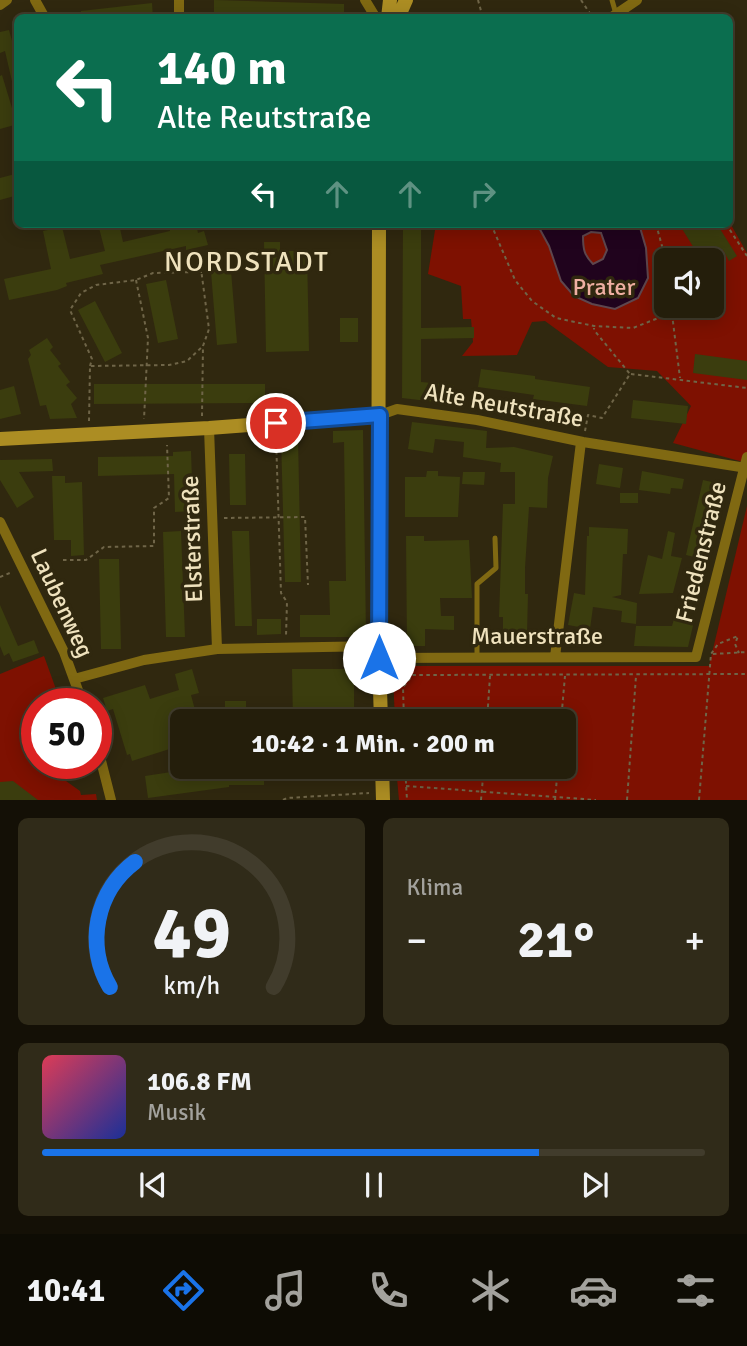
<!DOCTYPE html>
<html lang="de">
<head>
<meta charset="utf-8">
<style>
  body { margin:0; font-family:Signika,sans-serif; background:#302b19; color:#f1f3f6; height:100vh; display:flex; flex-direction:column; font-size:26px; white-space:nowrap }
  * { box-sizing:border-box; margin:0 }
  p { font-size:23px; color:#a3a29d }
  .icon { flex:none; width:38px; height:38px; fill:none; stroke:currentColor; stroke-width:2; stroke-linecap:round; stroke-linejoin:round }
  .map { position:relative; height:800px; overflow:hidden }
  .side { display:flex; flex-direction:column; gap:18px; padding:18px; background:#141006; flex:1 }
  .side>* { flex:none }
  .guide { position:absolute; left:14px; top:14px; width:719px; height:214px; border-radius:10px; box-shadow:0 4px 18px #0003,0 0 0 2px #413c2c; background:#0b6e4f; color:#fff; overflow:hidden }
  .buttons { position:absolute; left:654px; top:248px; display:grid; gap:14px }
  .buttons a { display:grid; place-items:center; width:70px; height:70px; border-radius:10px; background:#241e0b; box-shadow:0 4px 18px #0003,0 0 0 2px #413c2c; font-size:35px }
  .speed { position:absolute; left:21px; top:688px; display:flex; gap:14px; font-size:35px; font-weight:700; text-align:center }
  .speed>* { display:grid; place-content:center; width:91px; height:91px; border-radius:50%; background:#241e0b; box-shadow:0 4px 18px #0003,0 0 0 2px #413c2c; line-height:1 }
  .speed .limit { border:10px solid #d22; background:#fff; color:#111 }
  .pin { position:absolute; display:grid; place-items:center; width:60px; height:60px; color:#fff; margin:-30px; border:4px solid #fff; border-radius:50%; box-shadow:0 2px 7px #0007 }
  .me { position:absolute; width:77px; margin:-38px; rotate:0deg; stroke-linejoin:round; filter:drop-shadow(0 0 5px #0008) }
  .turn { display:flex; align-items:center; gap:24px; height:147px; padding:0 28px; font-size:32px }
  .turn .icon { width:91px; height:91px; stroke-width:2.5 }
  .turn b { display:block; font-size:49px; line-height:60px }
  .lanes { display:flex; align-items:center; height:66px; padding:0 28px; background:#0003; justify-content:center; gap:35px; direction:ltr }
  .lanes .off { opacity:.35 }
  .big { font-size:52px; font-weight:700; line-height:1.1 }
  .side .tile { flex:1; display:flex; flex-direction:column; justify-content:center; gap:10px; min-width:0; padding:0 24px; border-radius:10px; background:#302b19 }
  .side .dial { align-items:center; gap:0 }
  .dial svg { height:182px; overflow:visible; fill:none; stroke:#413c2c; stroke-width:7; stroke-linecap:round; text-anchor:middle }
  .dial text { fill:#f1f3f6; stroke:none }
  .song { display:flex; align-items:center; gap:21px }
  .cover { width:84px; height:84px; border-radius:10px; background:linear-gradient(135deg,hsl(350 70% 55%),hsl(230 70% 35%)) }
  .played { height:7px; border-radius:4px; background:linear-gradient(90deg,#1a73e8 75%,#413c2c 75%) }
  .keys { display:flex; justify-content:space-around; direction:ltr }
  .heat { display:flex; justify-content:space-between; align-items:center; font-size:38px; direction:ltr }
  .side .tiles { flex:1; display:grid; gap:18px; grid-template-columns:1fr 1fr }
  .tile:last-child { grid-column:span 2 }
  .trip { position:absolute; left:170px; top:709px; width:406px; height:70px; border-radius:10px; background:#241e0b; box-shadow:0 4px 18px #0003,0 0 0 2px #413c2c; font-weight:700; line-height:70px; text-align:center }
  .tabs { display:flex; height:112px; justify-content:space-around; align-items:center; background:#0e0c04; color:#a3a29d }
  .tabs .icon { width:49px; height:49px }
  .tabs .active { color:#1a73e8 }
  .tabs b { font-size:32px; color:#f1f3f6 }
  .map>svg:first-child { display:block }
</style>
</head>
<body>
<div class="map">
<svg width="747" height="800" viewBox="0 0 747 800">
  <rect width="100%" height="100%" fill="#30280f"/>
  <path fill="#7e1101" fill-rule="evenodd" d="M 730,223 L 747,253 L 747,463 L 673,443 L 691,406 L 657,371 L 608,367 L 545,321 L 532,322 L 517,355 L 462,356 L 473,342 L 471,319 L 463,319 L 461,286 L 428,274 L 436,224 ZM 667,261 L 712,261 L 712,306 L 667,306 Z
    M 747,506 L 747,800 L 399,800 L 396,767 L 564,766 L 564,721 L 395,721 L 393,675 L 401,666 L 709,666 Z
    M 44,656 L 61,703 L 37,704 L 37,763 L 81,763 L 82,769 L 59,770 L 59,776 L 80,791 L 81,795 L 96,794 L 97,800 L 0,800 L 0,674 Z"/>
  <path fill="#20031d" stroke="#5e464d" stroke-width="2" fill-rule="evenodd" d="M 537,224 L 639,224 L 646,248 L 648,278 L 638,298 L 615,309 L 592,304 L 574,296 L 561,281 L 549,246 ZM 591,232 L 601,233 L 607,250 L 603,259 L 593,264 C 584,255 583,249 583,236 Z"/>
  <path fill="#3b3d0e" d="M 214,0 L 344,4 L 344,18 L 214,15 Z
    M 152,3 L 153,18 L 81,18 L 81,11 Z
    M 9,30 L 18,62 L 18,89 L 14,90 L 5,51 L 0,53 L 0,32 Z
    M 2,75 L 12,108 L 18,107 L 18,124 L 0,129 L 0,76 Z
    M 15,174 L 18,195 L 0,200 L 0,178 Z
    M 98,224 L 119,224 L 123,242 L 170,231 L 169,224 L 196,224 L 198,233 L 204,231 L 208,245 L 186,250 L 186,246 L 100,265 L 103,274 L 66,283 L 67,286 L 57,290 L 9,300 L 4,279 L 51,269 L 43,231 L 62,227 L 70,259 L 105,251 Z
    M 403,224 L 421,224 L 421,328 L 474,327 L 474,338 L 421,339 L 421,382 L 454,385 L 453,404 L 402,398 Z
    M 679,224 L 717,224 L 737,256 L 729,261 L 723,250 L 702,261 Z
    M 264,242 L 280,242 L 280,251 L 307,251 L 309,351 L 266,352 Z
    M 231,271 L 237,343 L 217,345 L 211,272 Z
    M 166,280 L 178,339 L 158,343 L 146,284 Z
    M 95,301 L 122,353 L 105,362 L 78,310 Z
    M 340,318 L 358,318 L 358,342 L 340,342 Z
    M 47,338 L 53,347 L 50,350 L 61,364 L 58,366 L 70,382 L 66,385 L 77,398 L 71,404 L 77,418 L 50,419 L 46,405 L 40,406 L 28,359 L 31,355 L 29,350 Z
    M 695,354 L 747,361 L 747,380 L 693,373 Z
    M 481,369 L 535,376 L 535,379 L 590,387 L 587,406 L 533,399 L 534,395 L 478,387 Z
    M 94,384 L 265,384 L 265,403 L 94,404 Z
    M 14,386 L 21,414 L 0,419 L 0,390 Z
    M 633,400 L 688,406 L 686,424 L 631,418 Z
    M 412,422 L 487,431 L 486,448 L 514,447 L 553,456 L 548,478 L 547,508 L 529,507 L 525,568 L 525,594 L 528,594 L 527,634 L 503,634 L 503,617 L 499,617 L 503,504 L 515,504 L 515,472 L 500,472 L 501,463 L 463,457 L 464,442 L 435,439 L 433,453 L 408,449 Z
    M 363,430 L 366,634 L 363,637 L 300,637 L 300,615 L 330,615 L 329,581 L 346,581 L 344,442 L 333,443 L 333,431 Z
    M 298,437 L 301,582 L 285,582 L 281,438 Z
    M 191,451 L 193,511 L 175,512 L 174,474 L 98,476 L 98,457 L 173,456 L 173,452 Z
    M 229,454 L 245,454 L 246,505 L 230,505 Z
    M 52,459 L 53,471 L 19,472 L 34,497 L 17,508 L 0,480 L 0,460 Z
    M 599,464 L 623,468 L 620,488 L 596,484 Z
    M 427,471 L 438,471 L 438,476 L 460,477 L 458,517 L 405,517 L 405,477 L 426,477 Z
    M 642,471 L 684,479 L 682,489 L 671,488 L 670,494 L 639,490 Z
    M 463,472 L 485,472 L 484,485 L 462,484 Z
    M 52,476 L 65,476 L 65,483 L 82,482 L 84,555 L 71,556 L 71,540 L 54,540 Z
    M 703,480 L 725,485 L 707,560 L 686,555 Z
    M 620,493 L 638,493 L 638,503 L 620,503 Z
    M 589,527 L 628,529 L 627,554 L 623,554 L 621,595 L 612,597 L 637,603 L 636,624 L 621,622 L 622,611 L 593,607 L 590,629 L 568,625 L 574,593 L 585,595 L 587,536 L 589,536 Z
    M 181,531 L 185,637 L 166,637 L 163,532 Z
    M 232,531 L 249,531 L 252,626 L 235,626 Z
    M 668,531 L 675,533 L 671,556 L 682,558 L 673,593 L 639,594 L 648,555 L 662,559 Z
    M 406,536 L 424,536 L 424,541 L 469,540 L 472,598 L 440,598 L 441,616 L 454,616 L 454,630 L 425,629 L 425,646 L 407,646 Z
    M 99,559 L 119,559 L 121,649 L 101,649 Z
    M 0,605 L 18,646 L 34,640 L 39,653 L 13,662 L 9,653 L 4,656 L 0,646 Z
    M 676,612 L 695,617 L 688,647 L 634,646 L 636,626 L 672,626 Z
    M 257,619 L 281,619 L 281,634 L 257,635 Z
    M 401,666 L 414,666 L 394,690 L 393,675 Z
    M 192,669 L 199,693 L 191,695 L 198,721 L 182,721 L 182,745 L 132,761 L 130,754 L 127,755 L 113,709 L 107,711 L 103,698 L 145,685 L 150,699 L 179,690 L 175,674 Z
    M 292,669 L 354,669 L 354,721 L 293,721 Z
    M 225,701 L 246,701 L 246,721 L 225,721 Z
    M 190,766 L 264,768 L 264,785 L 229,785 L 229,787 L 148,798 L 145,776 L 191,769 Z
    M 13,781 L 38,800 L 0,800 L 0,782 Z"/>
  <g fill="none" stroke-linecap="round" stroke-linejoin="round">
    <path stroke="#6f6548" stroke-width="2" stroke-dasharray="3.5 3.5" stroke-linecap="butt" d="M 478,0 L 483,18
      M 581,0 L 593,18
      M 491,224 L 515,280 L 532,301 L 556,318 L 594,326 L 633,328 L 671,313 L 670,306
      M 656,224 L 662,246 L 667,280
      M 726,224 L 747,256
      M 136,280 L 148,338 L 144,419
      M 672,314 L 680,378
      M 90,366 L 92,359 L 70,310 L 81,293 L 96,285 L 136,280 L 153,273 L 202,272
      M 631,374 L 747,388
      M 202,416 L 203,346 L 209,329 L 201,269 L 205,259
      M 89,421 L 90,366 L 169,365 L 187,361 L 203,346
      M 585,431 L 588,415 L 602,418 L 630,374 L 594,330 L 594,328
      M 276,437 L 281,593 L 287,602 L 286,636
      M 224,518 L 305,517 L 308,585
      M 63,560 L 86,560 L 104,547 L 154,546 L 154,508 L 169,498 L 167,445
      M 0,577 L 12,572
      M 713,654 L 747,652
      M 404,721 L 403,687 L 413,675 L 747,674
      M 487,721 L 490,676
      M 561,721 L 565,676
      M 405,766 L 407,800
      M 406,786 L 596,800
      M 283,800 L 287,798 L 369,793
      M 481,800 L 484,766
      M 555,800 L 558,766
      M 627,800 L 636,676
      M 699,800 L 711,654 L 718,644 L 738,636 L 735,644 L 739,653"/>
    <path stroke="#806912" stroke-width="5" d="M 612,0 L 616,14
      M 477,657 L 477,584 L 496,568 L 495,538"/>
    <path stroke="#806912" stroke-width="10" d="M 35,0 L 45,18
      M 179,0 L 179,18
      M 365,0 L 376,18
      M 0,5 L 7,0
      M 612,17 L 637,0
      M 380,415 L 397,409 L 477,420 L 583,442 L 747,468
      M 209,428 L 217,649
      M 0,522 L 64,652 L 83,704
      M 555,657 L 581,442
      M 379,658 L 696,657 L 747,457
      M 74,679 L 144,660 L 217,649 L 379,646
      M 96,741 L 111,800"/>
    <path stroke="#ac8d23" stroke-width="14" d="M 388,18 L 390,0
      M 398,18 L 406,0
      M 379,224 L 378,626 L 381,721
      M 0,439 L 209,428 L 380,415
      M 382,766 L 383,800"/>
  </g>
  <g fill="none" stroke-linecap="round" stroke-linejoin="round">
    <g stroke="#114b97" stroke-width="18">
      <path id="route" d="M 276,423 L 380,415 L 379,658"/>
    </g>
    <use href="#route" stroke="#1a73e8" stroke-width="12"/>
  </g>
  <g text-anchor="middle" stroke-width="7" stroke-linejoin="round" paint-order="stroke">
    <g font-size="24" fill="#efafa2" stroke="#30280f">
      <text x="604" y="295">Prater</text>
    </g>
    <g font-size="24" fill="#efe2bd" stroke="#30280f">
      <text transform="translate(504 405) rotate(10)" y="8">Alte Reutstraße</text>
      <text transform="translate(192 539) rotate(-92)" y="8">Elsterstraße</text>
      <text transform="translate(701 552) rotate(-76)" y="8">Friedenstraße</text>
      <text transform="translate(62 603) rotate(65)" y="8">Laubenweg</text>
      <text x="537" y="644">Mauerstraße</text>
    </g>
    <g font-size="28" letter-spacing="2" fill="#efe2bd" stroke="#30280f">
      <text x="247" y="271">NORDSTADT</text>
    </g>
  </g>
</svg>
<div class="buttons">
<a><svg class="icon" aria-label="sound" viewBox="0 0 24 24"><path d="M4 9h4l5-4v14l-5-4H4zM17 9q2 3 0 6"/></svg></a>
</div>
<div class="speed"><div class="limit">50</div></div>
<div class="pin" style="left:276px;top:423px;background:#d93025"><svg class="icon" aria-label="arrive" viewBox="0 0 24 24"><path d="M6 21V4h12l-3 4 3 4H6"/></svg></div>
<svg class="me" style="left:379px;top:658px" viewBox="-20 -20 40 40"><circle r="19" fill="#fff"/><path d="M0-13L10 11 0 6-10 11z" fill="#1a73e8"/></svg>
<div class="trip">10:42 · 1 Min. · 200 m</div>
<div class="guide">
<div class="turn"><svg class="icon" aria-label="left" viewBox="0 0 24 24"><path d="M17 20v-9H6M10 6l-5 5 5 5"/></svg><div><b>140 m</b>Alte Reutstraße</div></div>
<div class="lanes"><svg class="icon" aria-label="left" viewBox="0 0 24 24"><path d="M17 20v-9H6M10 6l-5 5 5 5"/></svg><svg class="icon off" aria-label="ahead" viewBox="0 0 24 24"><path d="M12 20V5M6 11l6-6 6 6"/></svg><svg class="icon off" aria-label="ahead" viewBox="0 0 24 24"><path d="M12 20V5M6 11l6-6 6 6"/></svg><svg class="icon off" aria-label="right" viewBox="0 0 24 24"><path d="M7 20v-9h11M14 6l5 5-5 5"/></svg></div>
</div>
</div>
<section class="side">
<div class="tiles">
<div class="tile dial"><svg viewBox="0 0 100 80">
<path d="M14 69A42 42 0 1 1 86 69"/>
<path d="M14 69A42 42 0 0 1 25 14" stroke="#1a73e8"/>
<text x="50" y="56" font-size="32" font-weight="700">49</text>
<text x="50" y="72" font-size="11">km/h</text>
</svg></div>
<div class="tile"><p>Klima</p>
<div class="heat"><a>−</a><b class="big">21°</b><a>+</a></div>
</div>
<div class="tile">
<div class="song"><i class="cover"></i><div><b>106.8 FM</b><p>Musik</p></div></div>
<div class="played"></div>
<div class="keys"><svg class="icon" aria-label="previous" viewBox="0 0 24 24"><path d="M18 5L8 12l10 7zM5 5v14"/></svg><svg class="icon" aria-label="pause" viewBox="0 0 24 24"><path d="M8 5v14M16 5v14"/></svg><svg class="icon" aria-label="next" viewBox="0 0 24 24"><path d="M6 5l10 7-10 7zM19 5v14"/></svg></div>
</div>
</div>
</section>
<nav class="tabs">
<b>10:41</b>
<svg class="icon active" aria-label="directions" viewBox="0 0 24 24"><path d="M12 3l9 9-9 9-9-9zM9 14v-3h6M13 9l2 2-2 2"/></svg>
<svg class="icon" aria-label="music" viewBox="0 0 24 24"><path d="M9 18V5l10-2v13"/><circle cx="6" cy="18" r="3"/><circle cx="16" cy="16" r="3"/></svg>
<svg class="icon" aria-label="phone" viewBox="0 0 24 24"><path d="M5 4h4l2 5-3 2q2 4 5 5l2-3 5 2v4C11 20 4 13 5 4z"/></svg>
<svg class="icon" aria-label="climate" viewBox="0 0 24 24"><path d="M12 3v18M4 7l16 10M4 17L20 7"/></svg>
<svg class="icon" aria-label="car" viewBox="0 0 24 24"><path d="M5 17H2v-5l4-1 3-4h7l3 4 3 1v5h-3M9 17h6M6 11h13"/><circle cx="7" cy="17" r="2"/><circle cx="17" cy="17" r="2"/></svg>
<svg class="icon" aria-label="filters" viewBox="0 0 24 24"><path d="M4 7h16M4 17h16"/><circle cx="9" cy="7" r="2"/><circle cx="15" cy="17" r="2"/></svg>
</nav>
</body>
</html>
